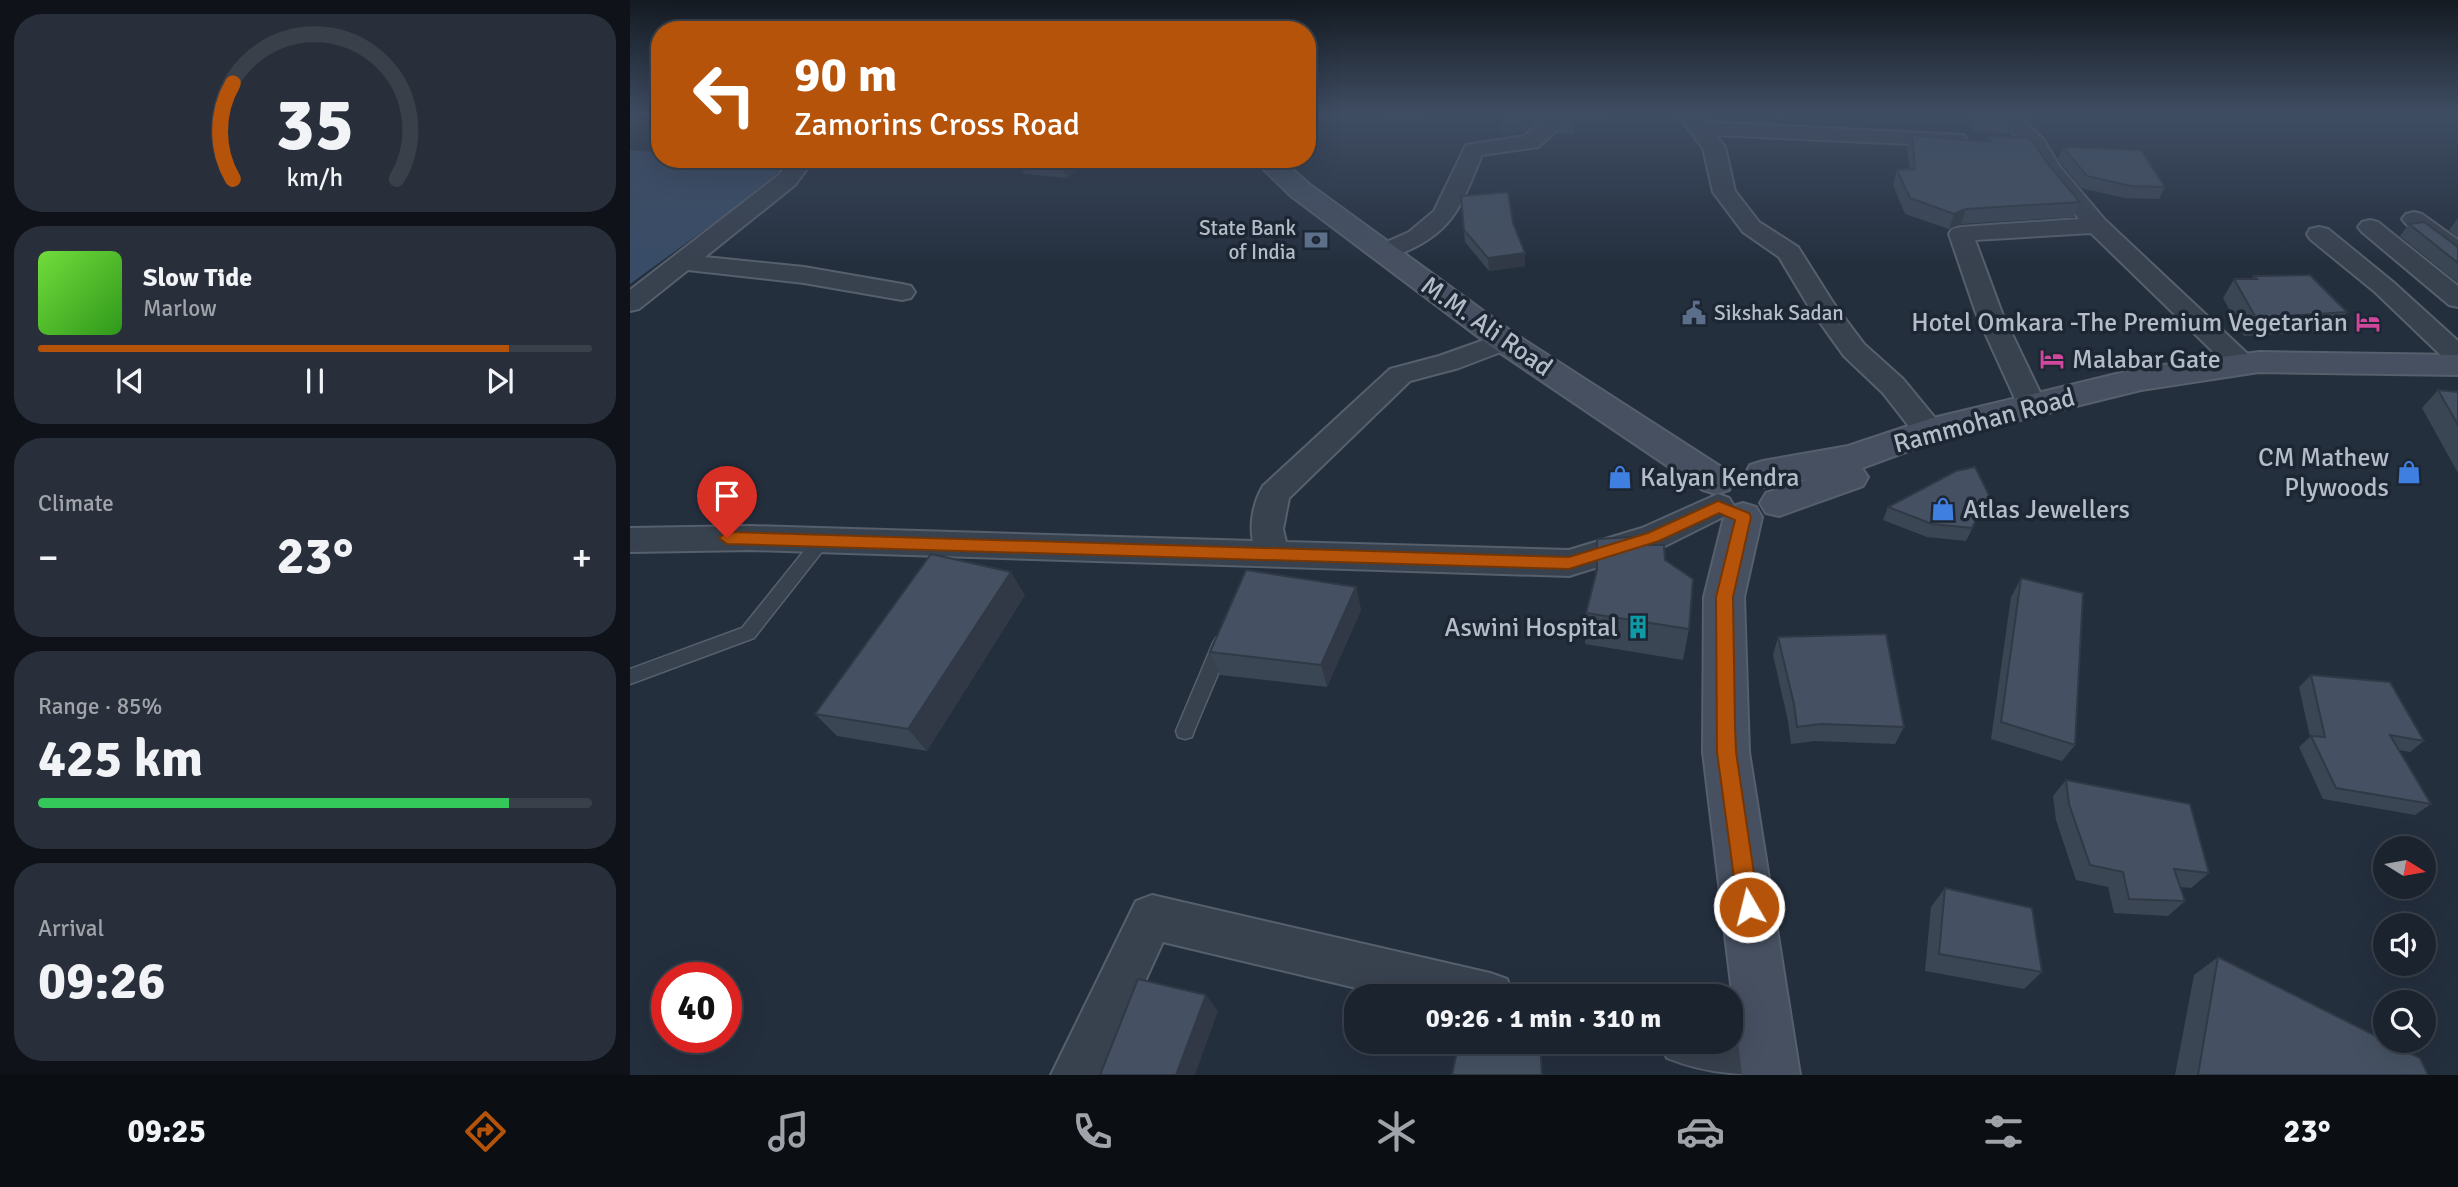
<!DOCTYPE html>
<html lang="en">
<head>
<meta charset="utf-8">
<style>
  body { margin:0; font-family:Signika,sans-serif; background:#282f3a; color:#f1f3f6; height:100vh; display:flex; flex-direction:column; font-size:26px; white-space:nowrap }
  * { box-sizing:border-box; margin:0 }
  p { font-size:23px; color:#a0a4aa }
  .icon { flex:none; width:38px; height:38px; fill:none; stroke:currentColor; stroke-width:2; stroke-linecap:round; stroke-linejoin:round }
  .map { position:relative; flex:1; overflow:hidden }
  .drawer { display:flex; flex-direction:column; gap:14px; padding:14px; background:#0f1319; width:630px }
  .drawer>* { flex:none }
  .banner { position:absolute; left:21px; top:21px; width:665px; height:147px; border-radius:28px; box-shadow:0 7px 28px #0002,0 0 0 2px #39404a; background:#b45309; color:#fff; overflow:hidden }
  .needle { width:46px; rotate:101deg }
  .tools { position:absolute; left:1743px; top:836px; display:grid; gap:14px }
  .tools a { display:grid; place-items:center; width:63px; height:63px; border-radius:50%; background:#1b232e; box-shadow:0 7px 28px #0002,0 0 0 2px #39404a; font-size:35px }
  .speed { position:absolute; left:21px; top:962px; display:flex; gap:14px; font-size:35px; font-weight:700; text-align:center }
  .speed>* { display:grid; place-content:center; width:91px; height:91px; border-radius:50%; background:#1b232e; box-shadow:0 7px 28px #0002,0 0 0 2px #39404a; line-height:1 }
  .speed .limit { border:10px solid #d22; background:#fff; color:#111 }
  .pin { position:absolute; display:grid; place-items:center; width:60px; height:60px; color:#fff; margin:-72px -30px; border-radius:50% 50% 50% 0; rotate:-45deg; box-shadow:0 0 7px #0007 }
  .pin .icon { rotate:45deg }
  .me { position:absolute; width:77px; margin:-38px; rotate:352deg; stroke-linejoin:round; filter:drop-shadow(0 0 5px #0008) }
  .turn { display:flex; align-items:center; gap:24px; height:147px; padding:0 28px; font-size:32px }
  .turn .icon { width:91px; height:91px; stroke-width:2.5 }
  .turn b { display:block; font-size:49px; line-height:60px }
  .big { font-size:52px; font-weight:700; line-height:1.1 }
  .drawer .card { flex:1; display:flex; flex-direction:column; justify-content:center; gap:10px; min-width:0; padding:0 24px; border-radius:28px; background:#282f3a }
  .drawer .dial { align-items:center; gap:0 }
  .dial svg { height:182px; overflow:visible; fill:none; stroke:#39404a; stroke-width:7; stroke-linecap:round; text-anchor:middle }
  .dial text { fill:#f1f3f6; stroke:none }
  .song { display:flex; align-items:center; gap:21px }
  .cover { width:84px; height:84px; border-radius:10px; background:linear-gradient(135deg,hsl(100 70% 55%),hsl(110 70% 35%)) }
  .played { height:7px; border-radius:4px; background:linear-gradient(90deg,#b45309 85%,#39404a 85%) }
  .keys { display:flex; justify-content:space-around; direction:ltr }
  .heat { display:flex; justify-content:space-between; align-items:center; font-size:38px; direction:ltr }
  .charge { height:10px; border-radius:5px; background:linear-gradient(90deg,#34c759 85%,#39404a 0) }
  .trip { position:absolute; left:714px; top:984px; width:399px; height:70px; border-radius:28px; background:#1b232e; box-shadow:0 7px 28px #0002,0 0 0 2px #39404a; font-weight:700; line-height:70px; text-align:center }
  .tab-bar { display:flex; height:112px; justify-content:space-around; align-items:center; background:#0b0e12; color:#a0a4aa }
  .tab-bar .icon { width:49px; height:49px }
  .tab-bar .current { color:#b45309 }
  .tab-bar b { font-size:32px; color:#f1f3f6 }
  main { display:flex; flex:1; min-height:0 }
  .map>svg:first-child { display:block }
</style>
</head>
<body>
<main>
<section class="drawer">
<div class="card dial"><svg viewBox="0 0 100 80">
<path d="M14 69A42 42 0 1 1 86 69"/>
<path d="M14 69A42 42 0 0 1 14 27" stroke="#b45309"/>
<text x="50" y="56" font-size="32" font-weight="700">35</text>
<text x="50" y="72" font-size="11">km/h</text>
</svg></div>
<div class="card">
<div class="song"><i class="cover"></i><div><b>Slow Tide</b><p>Marlow</p></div></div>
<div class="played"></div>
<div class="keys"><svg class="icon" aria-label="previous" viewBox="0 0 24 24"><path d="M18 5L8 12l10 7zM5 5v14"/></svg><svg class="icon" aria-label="pause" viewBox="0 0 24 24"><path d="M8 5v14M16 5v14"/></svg><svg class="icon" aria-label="next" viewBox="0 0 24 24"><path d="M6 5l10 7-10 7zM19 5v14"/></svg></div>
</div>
<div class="card"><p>Climate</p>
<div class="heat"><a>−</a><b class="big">23°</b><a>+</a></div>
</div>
<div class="card"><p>Range · 85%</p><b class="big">425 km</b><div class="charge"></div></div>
<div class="card"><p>Arrival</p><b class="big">09:26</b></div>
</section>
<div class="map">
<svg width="1828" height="1075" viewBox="0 0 1828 1075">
  <rect width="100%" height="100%" fill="#242f3e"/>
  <path fill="#394c67" d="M 0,150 L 30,153 L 30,159 L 94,159 L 162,166 L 0,284 Z"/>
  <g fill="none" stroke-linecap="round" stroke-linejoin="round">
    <g stroke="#565f6c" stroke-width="3">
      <path id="lane" d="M 192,534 L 200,540 L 198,544 L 124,638 L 0,684 L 0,669 L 112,628 L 186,536 Z
        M 592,636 L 598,638 L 601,643 L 564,731 L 562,737 L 555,739 L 548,737 L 546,731 L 583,643 L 586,638 Z"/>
    </g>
    <g stroke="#565f6c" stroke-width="4">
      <path id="street" d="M 919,114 L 939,114 L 935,123 L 908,147 L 852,155 C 832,202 826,229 777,251 C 765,256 757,260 745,257 L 742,252 L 745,247 L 779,232 L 804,211 L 836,145 L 894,136 Z
        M 1050,114 L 1070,114 L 1074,122 L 1334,135 L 1337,140 L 1334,145 L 1326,146 L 1085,135 L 1095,147 L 1105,191 L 1129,222 L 1168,247 L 1204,304 L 1234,344 L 1273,379 L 1310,424 L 1314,431 L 1310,438 L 1299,441 L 1288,438 L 1253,393 L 1214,356 L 1179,307 L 1149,257 L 1113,232 L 1083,192 L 1073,148 L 1054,123 Z
        M 1365,114 L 1387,114 L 1413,139 L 1430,167 L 1475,220 L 1623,359 L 1627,365 L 1623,371 L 1613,374 L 1603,371 L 1461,233 L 1345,240 L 1372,313 L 1416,405 L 1411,412 L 1401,415 L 1391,412 L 1346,313 L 1319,234 L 1322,229 L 1331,227 L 1449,219 L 1413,175 L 1396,147 Z
        M 161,159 L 184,159 L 165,185 L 75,257 L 174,267 L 272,284 L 281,286 L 285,292 L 281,298 L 272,300 L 174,283 L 58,270 L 9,309 L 0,311 L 0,290 L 149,175 Z
        M 1784,212 L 1792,214 L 1828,240 L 1828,259 L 1819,257 L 1776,224 L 1772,219 L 1776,214 Z
        M 1740,220 L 1748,222 L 1828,286 L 1828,307 L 1819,305 L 1732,232 L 1728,227 L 1732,222 Z
        M 1689,227 L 1698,229 L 1763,282 L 1828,341 L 1828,365 L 1818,362 L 1745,292 L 1680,239 L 1677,234 L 1680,229 Z
        M 874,333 L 884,335 L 888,341 L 884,347 L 829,368 L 780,381 L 659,498 L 653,529 L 656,542 L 939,550 L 1012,528 L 1088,494 L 1099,498 L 1104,506 L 1099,514 L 1035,546 L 939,576 L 121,550 L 0,552 L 0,528 L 121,526 L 623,541 C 619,523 624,501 633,486 L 760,369 L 809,356 Z
        M 522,895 L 860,973 L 877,979 L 883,996 L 760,996 L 533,942 L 472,1075 L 421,1075 L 506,901 Z
        M 1101,1028 L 1158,1045 L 1165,1062 L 1160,1075 C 1115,1075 1079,1075 1037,1058 L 1030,1041 L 1101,1041 Z"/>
    </g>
    <g stroke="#565f6c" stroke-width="4">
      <path id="secondary" d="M 623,159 L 651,159 L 679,184 L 885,334 L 1099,472 L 1104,481 L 1099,490 L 1086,494 L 1073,490 L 863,348 L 661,196 Z
        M 1629,352 L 1828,355 L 1828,375 L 1629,372 L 1511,390 L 1308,440 L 1232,468 L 1238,477 L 1233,486 L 1149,516 L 1136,513 L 1130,503 L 1136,493 L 1178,479 L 1133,487 L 1120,483 L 1115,474 L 1120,465 L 1133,461 L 1218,446 L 1299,419 L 1511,368 Z
        M 1113,503 L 1126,507 L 1132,517 L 1114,597 L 1119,752 L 1170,1075 L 1112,1075 L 1073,752 L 1074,597 L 1094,517 L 1100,507 Z"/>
    </g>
    <use href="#lane" fill="#38414e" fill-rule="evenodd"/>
    <use href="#street" fill="#38414e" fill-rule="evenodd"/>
    <use href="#secondary" fill="#465061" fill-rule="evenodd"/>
  </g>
  <path fill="#3b4654" d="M 758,114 L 794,114 L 791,120 L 759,117 Z
    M 936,114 L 977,114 L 974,120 L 949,116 L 943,135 L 928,133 L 928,121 Z
    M 1343,114 L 1376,114 L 1384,122 L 1380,134 L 1345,132 L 1340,123 Z
    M 1282,135 L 1356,141 L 1358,136 L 1418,164 L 1450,202 L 1444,217 L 1331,224 L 1319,229 L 1275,214 L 1263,185 L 1267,170 L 1280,169 L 1277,149 Z
    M 1433,147 L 1535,187 L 1529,199 L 1495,198 L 1451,188 L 1428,159 Z
    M 393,159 L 456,159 L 437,178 L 394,174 L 389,162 Z
    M 831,196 L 883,223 L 895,253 L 895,266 L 859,271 L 835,242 Z
    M 1828,218 L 1828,238 L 1819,230 Z
    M 1779,224 L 1828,247 L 1828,283 L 1770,236 Z
    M 1624,276 L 1717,312 L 1704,331 L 1614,336 L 1593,298 L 1604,279 L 1622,279 Z
    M 1808,390 L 1828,392 L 1828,473 L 1792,408 Z
    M 1359,495 L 1336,541 L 1297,537 L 1253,520 L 1258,507 Z
    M 967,539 L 1008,545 L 1035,560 L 1059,629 L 1053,660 L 955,644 L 956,613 L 965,577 Z
    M 1391,578 L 1445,745 L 1432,761 L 1361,739 L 1381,597 Z
    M 726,587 L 731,610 L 697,687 L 590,675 L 580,652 Z
    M 395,595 L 297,751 L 207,736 L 185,714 Z
    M 1148,637 L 1274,727 L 1265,744 L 1185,741 L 1161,744 L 1158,721 L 1143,655 Z
    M 1681,675 L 1794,741 L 1780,752 L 1769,750 L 1801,804 L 1785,815 L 1693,799 L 1669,747 L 1680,737 L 1669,687 Z
    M 1436,780 L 1579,873 L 1561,888 L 1550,887 L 1555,901 L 1538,916 L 1484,913 L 1478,887 L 1446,880 L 1426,820 L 1423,796 Z
    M 1315,888 L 1412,972 L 1394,989 L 1295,971 L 1301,907 Z
    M 1588,957 L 1798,1075 L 1545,1075 L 1564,975 Z"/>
  <path fill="#303945" d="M 902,114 L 916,114 L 894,132 L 872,135 L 872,124 Z
    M 946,114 L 949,114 L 949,116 L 943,135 L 943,123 Z
    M 440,159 L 456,159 L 437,178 L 433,167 Z
    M 1336,209 L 1331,224 L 1319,229 L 1324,214 Z
    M 895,253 L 895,266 L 859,271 L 858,258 Z
    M 381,572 L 395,595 L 297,751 L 278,729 Z
    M 726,587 L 731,610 L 697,687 L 691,665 Z
    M 576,995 L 588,1011 L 565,1075 L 546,1075 Z"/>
  <path fill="#455162" stroke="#303945" stroke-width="2" d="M 876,114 L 902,114 L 894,121 L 872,124 Z
    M 936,114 L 946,114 L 943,123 L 928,121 Z
    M 1345,114 L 1376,114 L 1384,122 L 1348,121 Z
    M 1282,135 L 1361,142 L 1358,136 L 1400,138 L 1418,164 L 1450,202 L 1336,209 L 1324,214 L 1280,198 L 1267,170 L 1285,169 Z
    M 1433,147 L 1511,150 L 1535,187 L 1501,186 L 1457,176 Z
    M 393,159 L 440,159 L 433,167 L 389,162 Z
    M 878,192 L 883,223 L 895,253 L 858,258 L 834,230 L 831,196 Z
    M 1794,222 L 1828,247 L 1828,263 L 1779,224 Z
    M 1680,275 L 1717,312 L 1626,318 L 1604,279 L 1627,279 L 1624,276 Z
    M 1808,390 L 1828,392 L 1828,425 Z
    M 1345,467 L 1359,495 L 1342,528 L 1302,524 L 1258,507 L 1326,471 Z
    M 1002,537 L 1008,545 L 1034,545 L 1035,560 L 1063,579 L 1059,629 L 956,613 L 967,570 L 967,539 Z
    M 301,554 L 381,572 L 278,729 L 185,714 Z
    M 616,570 L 726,587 L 691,665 L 580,652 Z
    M 1391,578 L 1453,593 L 1445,745 L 1371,722 Z
    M 1256,634 L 1274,727 L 1191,724 L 1167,727 L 1164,704 L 1148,637 Z
    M 1681,675 L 1760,682 L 1794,741 L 1760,735 L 1801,804 L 1706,788 L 1681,736 L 1695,737 Z
    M 1436,780 L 1560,804 L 1579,873 L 1544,869 L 1555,901 L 1499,899 L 1493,872 L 1460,865 L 1439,804 Z
    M 1315,888 L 1402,908 L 1412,972 L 1309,954 Z
    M 1588,957 L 1790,1058 L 1798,1075 L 1568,1075 Z
    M 508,979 L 576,995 L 546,1075 L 470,1075 Z
    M 829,1041 L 910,1041 L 912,1075 L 822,1075 Z"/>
  <linearGradient id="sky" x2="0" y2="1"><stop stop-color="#141a22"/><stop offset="0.43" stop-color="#3f4d63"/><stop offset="1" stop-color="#3f4d63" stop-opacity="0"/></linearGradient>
  <rect width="1828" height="264" fill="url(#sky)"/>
  <path fill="#b45309" stroke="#753606" stroke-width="2" d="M 1088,501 L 1119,513 L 1121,517 L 1103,597 L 1105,726 L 1106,752 L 1129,907 L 1126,914 L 1119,918 L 1111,914 L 1108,907 L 1087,752 L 1086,597 L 1105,520 L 1089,513 L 1029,541 L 939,569 L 97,544 L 89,538 L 97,532 L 939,557 L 1018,533 Z"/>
  <defs>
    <g id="bank-bare" transform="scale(1.89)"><path d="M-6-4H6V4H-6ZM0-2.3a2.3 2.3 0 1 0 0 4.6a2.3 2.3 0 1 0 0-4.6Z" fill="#5c6f8a" stroke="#1d2633" stroke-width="2.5" paint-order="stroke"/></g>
    <g id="civic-bare" transform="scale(1.89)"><path d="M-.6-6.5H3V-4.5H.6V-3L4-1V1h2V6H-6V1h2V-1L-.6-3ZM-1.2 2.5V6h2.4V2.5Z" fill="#5c6f8a" stroke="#1d2633" stroke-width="2.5" paint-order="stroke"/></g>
    <g id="hotel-bare" transform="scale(1.89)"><path d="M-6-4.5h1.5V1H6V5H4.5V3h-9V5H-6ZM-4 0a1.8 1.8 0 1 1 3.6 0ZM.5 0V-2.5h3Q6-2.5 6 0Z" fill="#d1479c" stroke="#1d2633" stroke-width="2.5" paint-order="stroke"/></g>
    <g id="shop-bare" transform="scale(1.89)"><path d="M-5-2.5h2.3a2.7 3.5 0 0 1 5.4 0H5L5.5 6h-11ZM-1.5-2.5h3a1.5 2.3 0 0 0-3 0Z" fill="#3f7fe0" stroke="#1d2633" stroke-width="2.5" paint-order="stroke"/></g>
    <g id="building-bare" transform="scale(1.89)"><path d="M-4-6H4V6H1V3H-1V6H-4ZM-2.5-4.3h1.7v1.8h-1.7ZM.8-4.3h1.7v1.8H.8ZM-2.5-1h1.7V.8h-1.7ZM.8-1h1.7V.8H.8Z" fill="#0f9aa8" stroke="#1d2633" stroke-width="2.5" paint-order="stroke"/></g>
  </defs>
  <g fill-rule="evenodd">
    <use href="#bank-bare" x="686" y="240"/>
    <use href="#civic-bare" x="1064" y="313"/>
    <use href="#hotel-bare" x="1738" y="322"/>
    <use href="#hotel-bare" x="1422" y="359"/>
    <use href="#shop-bare" x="1779" y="472"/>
    <use href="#shop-bare" x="990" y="477"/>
    <use href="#shop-bare" x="1313" y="509"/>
    <use href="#building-bare" x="1008" y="627"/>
  </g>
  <g text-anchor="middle" stroke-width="7" stroke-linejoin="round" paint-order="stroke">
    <g font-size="21" fill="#b4bcc9" stroke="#1d2633" text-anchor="end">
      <text x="666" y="235">State Bank<tspan x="666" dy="24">of India</tspan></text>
      <text x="1084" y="320" text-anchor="start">Sikshak Sadan</text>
    </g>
    <g font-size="26" fill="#b4bcc9" stroke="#1d2633" text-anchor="end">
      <text x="1718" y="331">Hotel Omkara -The Premium Vegetarian</text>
      <text x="1442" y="368" text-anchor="start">Malabar Gate</text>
      <text x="1759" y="466">CM Mathew<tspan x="1759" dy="30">Plywoods</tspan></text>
      <text x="1010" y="486" text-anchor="start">Kalyan Kendra</text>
      <text x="1333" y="518" text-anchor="start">Atlas Jewellers</text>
      <text x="988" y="636">Aswini Hospital</text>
    </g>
    <g font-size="26" fill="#b4bcc9" stroke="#1d2633">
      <text transform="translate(857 326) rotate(35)" y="9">M.M. Ali Road</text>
      <text transform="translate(1354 420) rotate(-15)" y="9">Rammohan Road</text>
    </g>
  </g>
</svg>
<div class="tools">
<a><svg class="needle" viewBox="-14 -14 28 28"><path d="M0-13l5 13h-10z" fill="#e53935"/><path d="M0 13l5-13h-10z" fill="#a0a4aa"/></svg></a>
<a><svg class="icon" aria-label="sound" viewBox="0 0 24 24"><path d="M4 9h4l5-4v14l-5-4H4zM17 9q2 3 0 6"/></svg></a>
<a><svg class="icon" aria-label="search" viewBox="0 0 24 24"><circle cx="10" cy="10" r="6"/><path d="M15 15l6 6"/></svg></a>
</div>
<div class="speed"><div class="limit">40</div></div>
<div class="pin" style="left:97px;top:538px;background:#d93025"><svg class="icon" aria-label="arrive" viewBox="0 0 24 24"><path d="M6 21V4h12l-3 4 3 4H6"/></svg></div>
<svg class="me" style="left:1119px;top:907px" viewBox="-20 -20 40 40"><circle r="17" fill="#b45309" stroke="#fff" stroke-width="3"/><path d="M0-11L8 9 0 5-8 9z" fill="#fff"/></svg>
<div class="trip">09:26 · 1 min · 310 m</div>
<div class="banner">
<div class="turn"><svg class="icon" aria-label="left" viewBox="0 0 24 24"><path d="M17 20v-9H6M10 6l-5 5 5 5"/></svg><div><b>90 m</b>Zamorins Cross Road</div></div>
</div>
</div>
</main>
<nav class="tab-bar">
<b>09:25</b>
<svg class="icon current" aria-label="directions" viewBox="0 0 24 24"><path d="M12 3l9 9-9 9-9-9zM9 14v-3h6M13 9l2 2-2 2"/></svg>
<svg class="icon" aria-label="music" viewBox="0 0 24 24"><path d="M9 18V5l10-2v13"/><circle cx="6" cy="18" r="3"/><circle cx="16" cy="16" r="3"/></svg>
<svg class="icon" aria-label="phone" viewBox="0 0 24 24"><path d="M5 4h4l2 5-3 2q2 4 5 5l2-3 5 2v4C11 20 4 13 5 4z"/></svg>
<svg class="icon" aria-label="climate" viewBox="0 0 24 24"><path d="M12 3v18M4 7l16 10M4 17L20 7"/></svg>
<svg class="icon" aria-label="car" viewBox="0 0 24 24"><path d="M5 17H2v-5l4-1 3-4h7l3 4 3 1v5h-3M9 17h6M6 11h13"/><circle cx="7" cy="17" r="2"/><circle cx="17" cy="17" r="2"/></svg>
<svg class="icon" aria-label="filters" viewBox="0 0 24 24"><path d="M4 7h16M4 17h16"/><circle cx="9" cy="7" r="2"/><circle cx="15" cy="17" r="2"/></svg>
<b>23°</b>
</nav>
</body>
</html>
